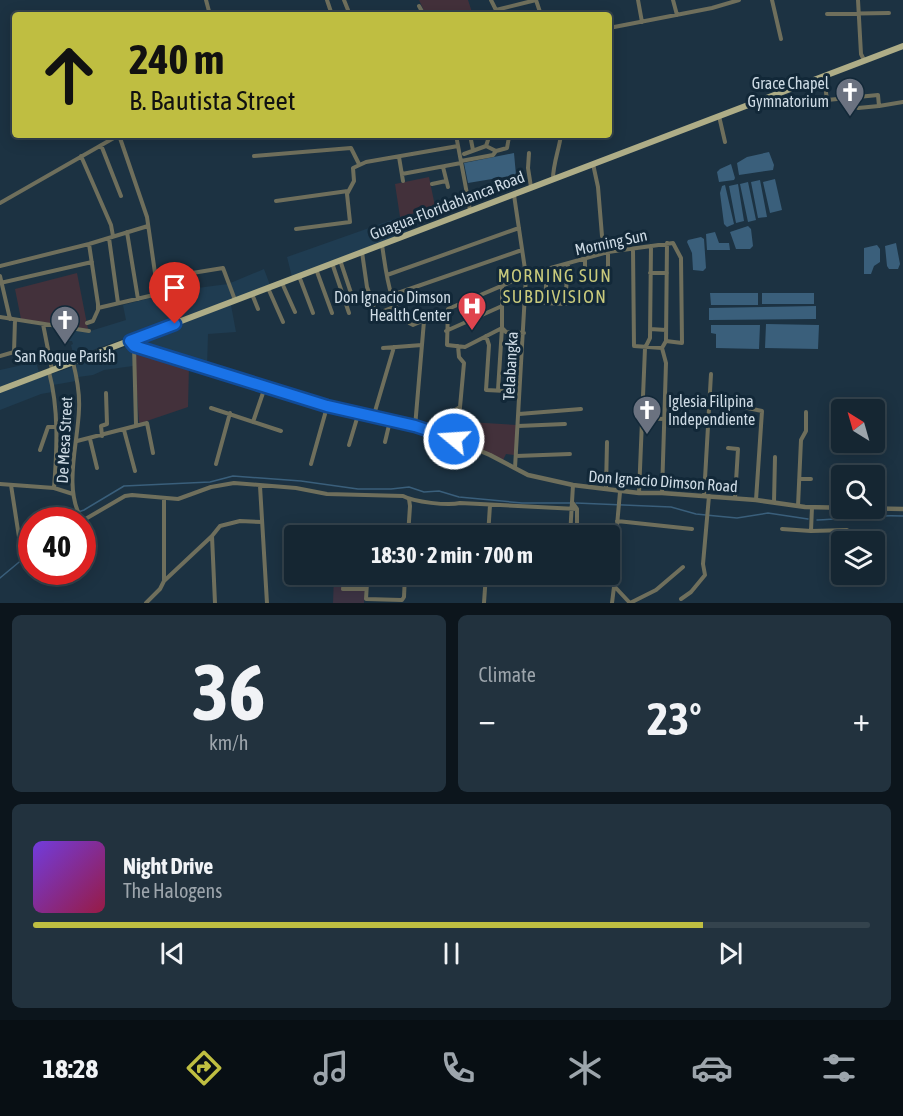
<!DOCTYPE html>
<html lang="en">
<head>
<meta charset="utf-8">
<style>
  body { margin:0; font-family:"Asap Condensed",sans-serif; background:#22323e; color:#f1f3f6; height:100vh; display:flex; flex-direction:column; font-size:22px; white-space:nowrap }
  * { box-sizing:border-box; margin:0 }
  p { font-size:20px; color:#9da5ac }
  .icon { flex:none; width:33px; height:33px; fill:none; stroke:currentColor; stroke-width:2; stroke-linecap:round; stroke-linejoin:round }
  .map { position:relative; height:603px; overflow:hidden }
  .panel { display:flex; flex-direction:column; gap:12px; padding:12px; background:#0c151c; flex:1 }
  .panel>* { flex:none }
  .hud { position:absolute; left:12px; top:12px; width:600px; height:126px; border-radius:6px; box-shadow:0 3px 15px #0003,0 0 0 2px #34434d; background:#bfbe41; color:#111; overflow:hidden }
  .needle { width:39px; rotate:323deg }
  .controls { position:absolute; left:831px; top:399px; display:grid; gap:12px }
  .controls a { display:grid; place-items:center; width:54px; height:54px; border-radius:6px; background:#152632; box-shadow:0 3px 15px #0003,0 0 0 2px #34434d; font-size:30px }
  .speed { position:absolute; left:18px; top:507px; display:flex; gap:12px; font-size:30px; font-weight:700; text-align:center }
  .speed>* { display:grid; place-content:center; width:78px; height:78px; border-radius:50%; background:#152632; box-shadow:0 3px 15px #0003,0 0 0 2px #34434d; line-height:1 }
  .speed .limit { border:9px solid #d22; background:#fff; color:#111 }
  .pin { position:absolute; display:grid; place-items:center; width:51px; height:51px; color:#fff; margin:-62px -26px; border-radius:50% 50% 50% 0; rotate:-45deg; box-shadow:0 0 6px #0007 }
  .pin .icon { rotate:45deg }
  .me { position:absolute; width:66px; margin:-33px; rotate:288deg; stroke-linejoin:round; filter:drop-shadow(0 0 4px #0008) }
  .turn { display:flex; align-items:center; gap:21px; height:126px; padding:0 18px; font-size:27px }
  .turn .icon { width:78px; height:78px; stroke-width:2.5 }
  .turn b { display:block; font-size:42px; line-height:51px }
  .big { font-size:45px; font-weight:700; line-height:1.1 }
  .panel .widget { flex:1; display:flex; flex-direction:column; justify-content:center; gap:9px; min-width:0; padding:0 21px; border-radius:9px; background:#22323e }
  .panel .dial { align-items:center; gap:0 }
  .dial b { font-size:78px; line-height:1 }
  .song { display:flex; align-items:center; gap:18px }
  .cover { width:72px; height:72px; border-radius:9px; background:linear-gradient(135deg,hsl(260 70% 55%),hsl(340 70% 35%)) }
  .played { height:6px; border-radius:3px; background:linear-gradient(90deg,#bfbe41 80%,#34434d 80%) }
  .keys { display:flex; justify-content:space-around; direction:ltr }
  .heat { display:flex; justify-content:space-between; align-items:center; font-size:33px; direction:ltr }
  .panel .tiles { flex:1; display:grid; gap:12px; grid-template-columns:1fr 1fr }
  .widget:last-child { grid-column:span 2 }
  .trip { position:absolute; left:284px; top:525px; width:336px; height:60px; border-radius:6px; background:#152632; box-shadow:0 3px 15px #0003,0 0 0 2px #34434d; font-weight:700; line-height:60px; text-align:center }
  .tabs { display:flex; height:96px; justify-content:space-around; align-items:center; background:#080f14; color:#9da5ac }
  .tabs .icon { width:42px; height:42px }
  .tabs .current { color:#bfbe41 }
  .tabs b { font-size:27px; color:#f1f3f6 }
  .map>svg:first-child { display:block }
</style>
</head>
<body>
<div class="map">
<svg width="903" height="603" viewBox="0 0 903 603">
  <rect width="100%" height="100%" fill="#1c3242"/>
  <path fill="#1f3c51" d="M 403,216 L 407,232 L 292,277 L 287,257 Z
    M 264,269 L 270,285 L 74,357 L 71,345 L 73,344 L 72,341 L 68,341 L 64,329 L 87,332 L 126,320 L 123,305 L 182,290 L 228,284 Z
    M 231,305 L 236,332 L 208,334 L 207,367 L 135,346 L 136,341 Z
    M 128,346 L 132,349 L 133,366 L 104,370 L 93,375 L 78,377 L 76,365 Z
    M 36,362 L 39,372 L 0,387 L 0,370 Z
    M 73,367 L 76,381 L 53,385 L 51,374 Z
    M 49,374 L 52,392 L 41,394 L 0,410 L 0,393 Z"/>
  <path fill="#3c3343" d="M 334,575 L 366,575 L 364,603 L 333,603 Z"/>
  <path fill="#43313b" d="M 419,0 L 468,0 L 473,15 L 426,15 Z
    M 429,177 L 435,206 L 415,210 L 415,213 L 400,217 L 395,184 Z
    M 77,273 L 88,329 L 21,319 L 15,289 Z
    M 134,348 L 189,366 L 188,407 L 141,423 L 139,422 Z
    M 468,422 L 517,425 L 514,455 L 506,454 L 503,460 L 465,442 Z"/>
  <path fill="#3a5f7b" d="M 769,152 L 774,165 L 773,170 L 739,175 L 737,163 L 747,157 Z
    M 514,153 L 516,175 L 468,183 L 464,163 Z
    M 731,164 L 735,178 L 734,180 L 719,182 L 717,172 L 720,169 Z
    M 775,179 L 782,210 L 770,213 L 763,182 Z
    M 760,180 L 767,217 L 758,218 L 751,182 Z
    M 748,182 L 756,220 L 748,222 L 740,184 Z
    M 738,184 L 744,221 L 736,223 L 729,186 Z
    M 725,185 L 734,224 L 727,227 L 724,224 L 720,193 L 722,186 Z
    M 748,226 L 751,229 L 753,246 L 750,249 L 736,249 L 730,232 Z
    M 715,232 L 719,243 L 729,243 L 730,250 L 707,250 L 706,234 Z
    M 701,237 L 704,239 L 706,268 L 703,271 L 693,270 L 692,253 L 687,242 L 688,240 Z
    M 896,243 L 900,264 L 898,269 L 889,269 L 887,266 L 885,246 Z
    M 877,245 L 880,249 L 880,262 L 874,266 L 871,274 L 864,274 L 864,248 Z
    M 710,293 L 758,293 L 758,305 L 711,305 Z
    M 762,293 L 814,293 L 814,304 L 762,304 Z
    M 816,306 L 816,319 L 709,320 L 709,308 Z
    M 766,324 L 819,325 L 818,349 L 765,348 Z
    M 711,325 L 760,325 L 759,349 L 716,348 L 716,334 L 711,333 Z"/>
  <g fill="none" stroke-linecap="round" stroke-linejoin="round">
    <path stroke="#3a5f7b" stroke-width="1.5" d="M 576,503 L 671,507 L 696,514 L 716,516 L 737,518 L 768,513 L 808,519
      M 56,520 L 84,510 L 124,486 L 210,482 L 233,476 L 301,481 L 358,489 L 391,489 L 409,487 L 424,492 L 439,491 L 459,497 L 522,503 L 571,503
      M 817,520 C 846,519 874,514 903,516
      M 0,578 L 24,558 L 32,545"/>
    <path stroke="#6f6f5c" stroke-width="4" d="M 206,0 L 210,15
      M 327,0 L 332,15
      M 344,0 L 350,15
      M 491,0 L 496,10 L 536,0
      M 536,0 L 541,15
      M 638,0 L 642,22
      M 673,0 L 677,15
      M 772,0 L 781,39
      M 858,0 L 861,54 L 864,60
      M 419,6 L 424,15
      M 827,14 L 889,13
      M 609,28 L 712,8 L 739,0
      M 824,77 L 827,100 L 878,95 L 879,106 L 903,102
      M 858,108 L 879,106
      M 719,116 L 725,142
      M 369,135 L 370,135
      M 456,135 L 470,210
      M 470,135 L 473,150
      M 101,145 L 121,196
      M 486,146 L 496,151 L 507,148 L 509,137
      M 529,153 L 528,168 L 531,187
      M 464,154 L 486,146 L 489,137
      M 81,156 L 111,225 L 113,236
      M 254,156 L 351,148 L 359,164
      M 399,157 L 403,181
      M 461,161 L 493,155 L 496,151
      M 593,164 L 598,187 L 602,236
      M 443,167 L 448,187
      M 402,174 L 461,163
      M 553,179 C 553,164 559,150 561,135
      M 432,184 L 446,181
      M 514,195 L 526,276 L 515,468
      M 276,201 L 348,191
      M 0,203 L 119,135
      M 296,229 L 350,222 L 347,194 L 354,181 L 353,168 L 366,162 L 458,146
      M 127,232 L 138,299
      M 109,238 L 118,303
      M 382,245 C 386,269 389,314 413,325 L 429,318 L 447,321
      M 633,249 L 634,346 L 662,348 L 666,341 L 667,243
      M 362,252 L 367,287 L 377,315
      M 340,260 L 354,302
      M 332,263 L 349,313
      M 0,266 L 89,244 L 148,226
      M 316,269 L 332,313
      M 547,269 L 545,303 L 565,304 L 568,264
      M 650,273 L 667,273
      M 387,275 L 519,228
      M 0,276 L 10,319
      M 174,276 L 223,268 L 235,300
      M 299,276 L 313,313
      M 608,276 L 608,252
      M 585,279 L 585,259
      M 0,283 L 92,262
      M 282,283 L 295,312
      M 268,288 L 283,322
      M 252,294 L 258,309
      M 392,295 L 522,250
      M 98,308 L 158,294 L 147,217 L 119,135
      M 376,314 L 396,306
      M 0,317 L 89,331
      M 87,323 L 93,321 L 98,310 L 98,304 L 89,244
      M 43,324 L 52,370
      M 650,329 L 666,330
      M 446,331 L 502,306
      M 524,333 L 506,332 L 502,328 L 465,347 L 447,345 L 448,309 L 529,274 L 608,252 L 673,243 L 681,258 L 682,343 L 666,341
      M 486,336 L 489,345 L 486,390 L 506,391
      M 134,346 L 136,425
      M 383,348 L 422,345
      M 0,356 L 14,352 L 15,320
      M 73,362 C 77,378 80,392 79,409 C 78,444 63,488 82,520
      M 49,372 C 59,409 57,450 54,488
      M 498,390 L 502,328 L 502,286
      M 738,406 L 762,411 L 756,500
      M 211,408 L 281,431
      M 519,414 L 581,409
      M 444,417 L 460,407
      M 373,418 L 394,347
      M 642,418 L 664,419
      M 253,422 L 265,387
      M 518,426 L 565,424
      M 415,427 L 424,321
      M 124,430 L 135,471
      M 440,434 L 444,418 L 459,418 L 464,363 L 459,357 L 458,346
      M 102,436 L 101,426 L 107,424 L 106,393
      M 90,439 L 97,468
      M 77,441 L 147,423 L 153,453
      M 385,442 L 390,421
      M 349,445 L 358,415
      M 728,448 L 738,449 L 735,498
      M 40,450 L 48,427 L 55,427
      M 516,456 L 570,454
      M 216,464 L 230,413
      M 311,464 L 327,407
      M 799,479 L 811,479
      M 0,484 L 54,488 L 73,494
      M 11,485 L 21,550
      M 260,486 L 267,603
      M 606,489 L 607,442
      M 639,493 L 645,348 L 650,338 L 651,246
      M 662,493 L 666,363 L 662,348
      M 704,496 L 711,374
      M 164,498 L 164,580
      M 572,502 L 577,509 L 577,536
      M 774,502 L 775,457
      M 798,506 L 801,440 L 806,431 L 806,412
      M 876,509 L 878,470
      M 82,521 L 125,496 L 132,495 L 178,499 L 211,487 L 234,483 L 296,488 L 327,494 L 403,496 C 414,502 448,506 460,503 L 577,509
      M 617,521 L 692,529
      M 571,525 L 616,529
      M 782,529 L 811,531 L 847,530
      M 811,531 L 812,507
      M 212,536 L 215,603
      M 408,536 L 410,506 L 409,499
      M 488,536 L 490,505
      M 570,536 L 573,485
      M 345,574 L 343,589 L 366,589
      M 367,574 L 367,583 L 369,585 L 404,585
      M 345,579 L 367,580
      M 367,583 L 366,599 L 402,600 L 404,597 L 405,574
      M 615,587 L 630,603
      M 681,599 L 691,592 L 705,575 L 703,564 L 709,496
      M 146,603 L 160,589 L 164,581 L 212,536 L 220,526 L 240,521 L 262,522
      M 484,603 L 486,574
      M 612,603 L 614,587 L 614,559 L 620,492
      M 630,603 L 656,590 L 683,567"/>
    <path stroke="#6f6f5c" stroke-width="4.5" d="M 130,341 L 134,346 L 327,407 L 438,433 L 490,455 L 528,475 L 573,485 L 639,493 L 662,493 L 756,500 L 805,507 L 903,509"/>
    <path stroke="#aead87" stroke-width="6" d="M 0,390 L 903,46"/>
  </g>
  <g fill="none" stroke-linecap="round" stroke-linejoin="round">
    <g stroke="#114b97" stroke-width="15">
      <path id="route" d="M 175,324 L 130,341 L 134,346 L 327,406 L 415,426 L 454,439"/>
    </g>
    <use href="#route" stroke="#1a73e8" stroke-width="10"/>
  </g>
  <defs>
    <g id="church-pin" transform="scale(1.5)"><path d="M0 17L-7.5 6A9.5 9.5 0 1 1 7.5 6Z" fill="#6b7280" stroke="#122838"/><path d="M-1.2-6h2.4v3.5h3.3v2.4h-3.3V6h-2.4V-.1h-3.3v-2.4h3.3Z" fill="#fff"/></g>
    <g id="hospital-pin" transform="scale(1.5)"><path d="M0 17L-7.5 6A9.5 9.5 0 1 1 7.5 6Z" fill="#e0444e" stroke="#122838"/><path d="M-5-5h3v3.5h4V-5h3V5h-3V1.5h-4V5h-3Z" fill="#fff"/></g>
  </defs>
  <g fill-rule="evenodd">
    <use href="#church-pin" x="850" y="92"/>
    <use href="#hospital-pin" x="472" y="306"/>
    <use href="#church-pin" x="65" y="320"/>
    <use href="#church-pin" x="647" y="410"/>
  </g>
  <g text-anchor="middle" stroke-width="6" stroke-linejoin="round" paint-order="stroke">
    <g font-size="16" fill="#cedbe5" stroke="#122838" text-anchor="end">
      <text x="829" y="89">Grace Chapel<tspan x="829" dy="18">Gymnatorium</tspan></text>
      <text x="451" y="303">Don Ignacio Dimson<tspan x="451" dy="18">Health Center</tspan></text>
      <text x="65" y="362" text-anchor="middle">San Roque Parish</text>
      <text x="668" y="407" text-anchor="start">Iglesia Filipina<tspan x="668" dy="18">Independiente</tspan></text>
    </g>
    <g font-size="16" fill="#cedbe5" stroke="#122838">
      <text transform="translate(447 205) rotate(-21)" y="6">Guagua-Floridablanca Road</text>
      <text transform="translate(611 242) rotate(-12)" y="6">Morning Sun</text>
      <text transform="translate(510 366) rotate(-87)" y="6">Telabangka</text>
      <text transform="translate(64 440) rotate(-87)" y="6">De Mesa Street</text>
      <text transform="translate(663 481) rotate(4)" y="6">Don Ignacio Dimson Road</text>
    </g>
    <g font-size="18" letter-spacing="1.5" fill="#c9ca7c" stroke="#122838">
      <text x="555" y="282">MORNING SUN<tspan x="555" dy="21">SUBDIVISION</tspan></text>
    </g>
  </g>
</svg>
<div class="controls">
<a><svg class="needle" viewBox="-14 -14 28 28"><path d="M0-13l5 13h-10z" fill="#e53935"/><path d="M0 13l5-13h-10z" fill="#9da5ac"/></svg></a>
<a><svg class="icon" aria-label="search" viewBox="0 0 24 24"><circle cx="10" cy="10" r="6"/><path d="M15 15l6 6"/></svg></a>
<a><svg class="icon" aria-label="layers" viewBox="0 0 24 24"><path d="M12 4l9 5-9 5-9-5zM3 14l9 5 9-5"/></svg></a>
</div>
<div class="speed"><div class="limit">40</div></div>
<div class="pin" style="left:175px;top:324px;background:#d93025"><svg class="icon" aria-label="arrive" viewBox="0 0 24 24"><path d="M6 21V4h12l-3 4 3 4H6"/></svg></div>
<svg class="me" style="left:454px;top:439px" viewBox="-20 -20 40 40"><circle r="17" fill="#1a73e8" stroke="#fff" stroke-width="3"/><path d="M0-11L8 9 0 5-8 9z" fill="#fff"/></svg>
<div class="trip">18:30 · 2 min · 700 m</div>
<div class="hud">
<div class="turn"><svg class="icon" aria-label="ahead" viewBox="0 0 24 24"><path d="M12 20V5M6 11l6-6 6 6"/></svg><div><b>240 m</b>B. Bautista Street</div></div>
</div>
</div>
<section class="panel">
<div class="tiles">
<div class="widget dial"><b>36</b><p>km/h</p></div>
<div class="widget"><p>Climate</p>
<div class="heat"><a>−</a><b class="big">23°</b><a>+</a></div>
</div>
<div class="widget">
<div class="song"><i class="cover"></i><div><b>Night Drive</b><p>The Halogens</p></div></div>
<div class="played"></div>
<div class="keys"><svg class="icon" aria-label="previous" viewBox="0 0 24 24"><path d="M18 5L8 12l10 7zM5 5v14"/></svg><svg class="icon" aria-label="pause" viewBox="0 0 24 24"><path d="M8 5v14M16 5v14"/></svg><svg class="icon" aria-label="next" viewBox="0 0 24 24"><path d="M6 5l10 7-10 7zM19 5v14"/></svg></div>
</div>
</div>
</section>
<nav class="tabs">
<b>18:28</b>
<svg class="icon current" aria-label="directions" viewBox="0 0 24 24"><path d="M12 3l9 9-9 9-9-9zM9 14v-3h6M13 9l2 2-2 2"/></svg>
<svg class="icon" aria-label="music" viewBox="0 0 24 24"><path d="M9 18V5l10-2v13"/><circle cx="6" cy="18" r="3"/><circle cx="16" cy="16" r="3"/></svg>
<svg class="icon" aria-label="phone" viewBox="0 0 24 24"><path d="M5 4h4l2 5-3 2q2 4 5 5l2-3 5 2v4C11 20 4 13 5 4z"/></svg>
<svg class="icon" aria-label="climate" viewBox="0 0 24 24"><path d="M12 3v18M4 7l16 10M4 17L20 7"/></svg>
<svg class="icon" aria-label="car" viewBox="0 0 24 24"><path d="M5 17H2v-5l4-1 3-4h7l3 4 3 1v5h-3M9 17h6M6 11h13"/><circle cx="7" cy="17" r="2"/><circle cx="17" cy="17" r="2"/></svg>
<svg class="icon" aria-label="filters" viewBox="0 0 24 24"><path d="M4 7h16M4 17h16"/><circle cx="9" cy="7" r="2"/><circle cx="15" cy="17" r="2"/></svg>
</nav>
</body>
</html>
